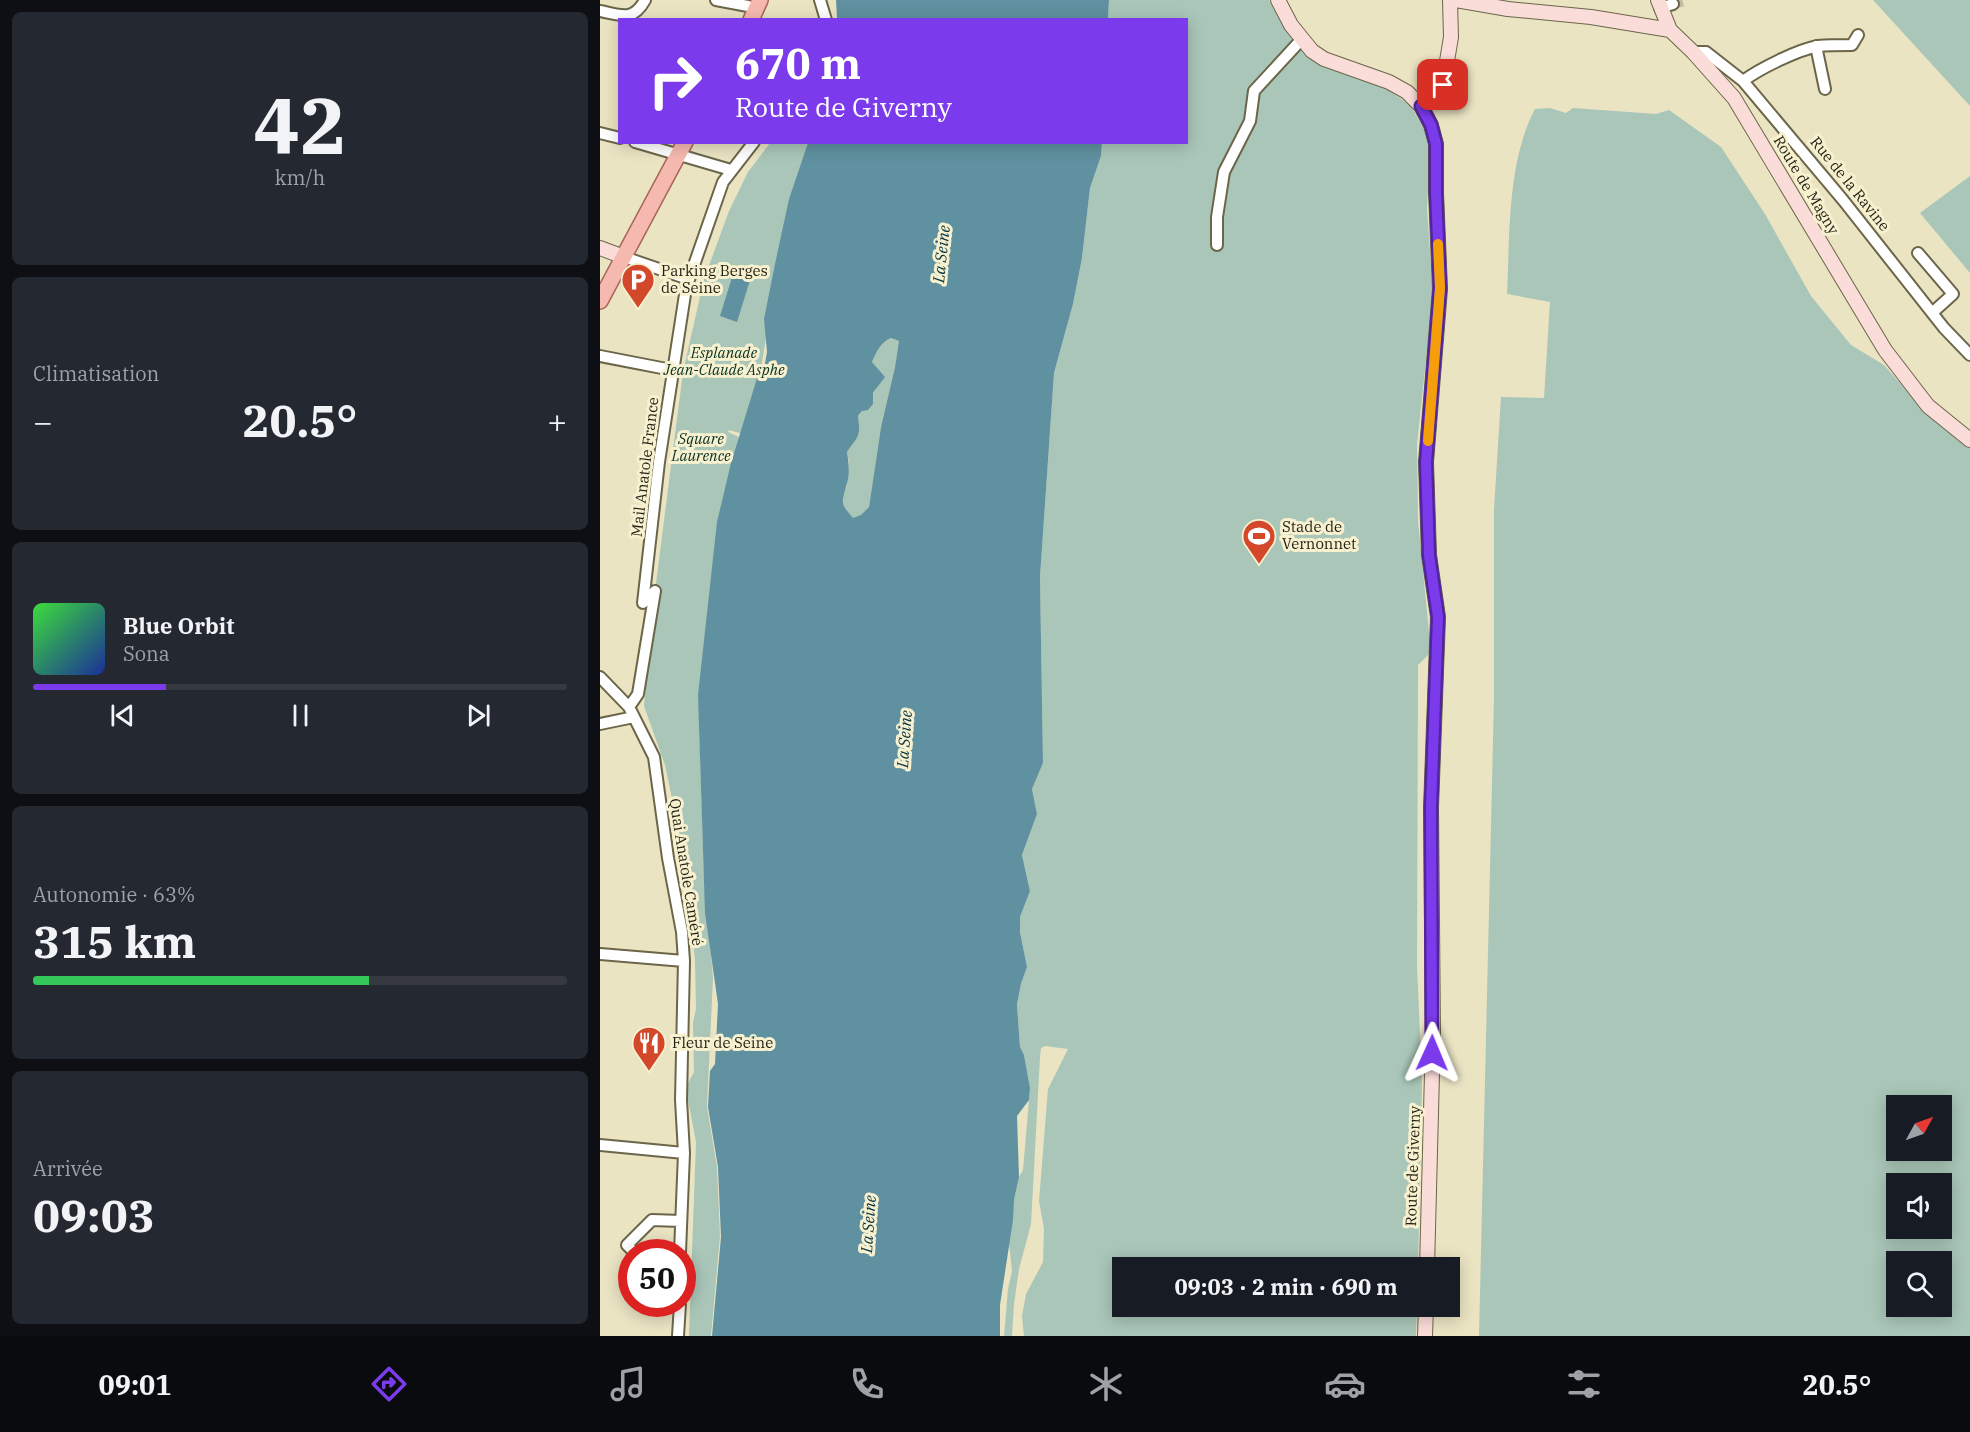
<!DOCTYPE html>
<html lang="fr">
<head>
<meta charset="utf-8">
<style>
  body { margin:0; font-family:"IBM Plex Serif",serif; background:#242831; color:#f1f3f6; height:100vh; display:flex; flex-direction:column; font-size:22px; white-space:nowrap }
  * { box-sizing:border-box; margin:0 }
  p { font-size:20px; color:#9ea1a6 }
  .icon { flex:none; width:33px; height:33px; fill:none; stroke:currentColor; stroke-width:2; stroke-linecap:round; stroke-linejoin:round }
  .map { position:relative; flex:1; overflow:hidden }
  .panel { display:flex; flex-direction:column; gap:12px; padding:12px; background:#0d0f14; width:600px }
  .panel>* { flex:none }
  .hud { position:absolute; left:18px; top:18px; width:570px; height:126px; border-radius:0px; box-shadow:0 3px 15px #0003; background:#7c3aed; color:#fff; overflow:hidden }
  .needle { width:39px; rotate:50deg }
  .fabs { position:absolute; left:1286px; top:1095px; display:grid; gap:12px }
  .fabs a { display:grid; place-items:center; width:66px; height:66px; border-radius:0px; background:#171b24; box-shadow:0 3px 15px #0003; font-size:30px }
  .speed { position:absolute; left:18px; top:1239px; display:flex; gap:12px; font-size:30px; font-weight:700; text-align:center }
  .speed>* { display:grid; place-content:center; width:78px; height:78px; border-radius:50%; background:#171b24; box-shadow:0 3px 15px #0003; line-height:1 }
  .speed .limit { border:9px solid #d22; background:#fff; color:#111 }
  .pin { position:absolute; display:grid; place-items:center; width:51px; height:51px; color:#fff; margin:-26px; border-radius:12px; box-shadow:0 3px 9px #0006 }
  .me { position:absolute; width:66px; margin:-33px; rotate:1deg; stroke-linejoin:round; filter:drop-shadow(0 0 4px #0008) }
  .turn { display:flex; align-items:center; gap:21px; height:126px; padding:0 18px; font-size:27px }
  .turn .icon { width:78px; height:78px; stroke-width:2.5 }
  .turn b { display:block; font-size:42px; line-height:51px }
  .big { font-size:45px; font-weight:800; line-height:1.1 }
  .panel .tile { flex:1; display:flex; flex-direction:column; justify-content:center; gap:9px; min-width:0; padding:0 21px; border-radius:9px; background:#242831 }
  .panel .dial { align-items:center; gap:0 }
  .dial b { font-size:78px; line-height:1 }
  .song { display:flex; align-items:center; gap:18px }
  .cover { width:72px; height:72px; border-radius:9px; background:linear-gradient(135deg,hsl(120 70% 55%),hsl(230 70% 35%)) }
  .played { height:6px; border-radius:3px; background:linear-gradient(90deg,#7c3aed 25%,#363941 25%) }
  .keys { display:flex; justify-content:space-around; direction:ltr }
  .heat { display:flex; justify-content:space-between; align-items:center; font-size:33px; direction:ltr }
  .charge { height:9px; border-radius:4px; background:linear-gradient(90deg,#34c759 63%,#363941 0) }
  .trip { position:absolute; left:512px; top:1257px; width:348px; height:60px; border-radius:0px; background:#171b24; box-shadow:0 3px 15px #0003; font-weight:800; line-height:60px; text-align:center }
  .tabs { display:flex; height:96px; justify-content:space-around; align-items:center; background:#090b0e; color:#9ea1a6 }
  .tabs .icon { width:42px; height:42px }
  .tabs .current { color:#7c3aed }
  .tabs b { font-size:27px; color:#f1f3f6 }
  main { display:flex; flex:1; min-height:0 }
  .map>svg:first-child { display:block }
</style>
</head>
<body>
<main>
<section class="panel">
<div class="tile dial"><b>42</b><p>km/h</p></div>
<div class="tile"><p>Climatisation</p>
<div class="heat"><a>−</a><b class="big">20.5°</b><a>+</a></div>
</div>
<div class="tile">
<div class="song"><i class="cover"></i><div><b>Blue Orbit</b><p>Sona</p></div></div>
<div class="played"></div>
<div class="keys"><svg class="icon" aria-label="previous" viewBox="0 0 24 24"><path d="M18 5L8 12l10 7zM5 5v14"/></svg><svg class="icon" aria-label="pause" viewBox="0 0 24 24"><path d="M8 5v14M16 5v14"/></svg><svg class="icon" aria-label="next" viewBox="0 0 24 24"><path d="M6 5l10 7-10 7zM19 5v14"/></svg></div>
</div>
<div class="tile"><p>Autonomie · 63%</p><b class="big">315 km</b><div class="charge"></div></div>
<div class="tile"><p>Arrivée</p><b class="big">09:03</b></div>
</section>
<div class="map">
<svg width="1370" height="1336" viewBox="0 0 1370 1336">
  <rect width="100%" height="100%" fill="#eae4c3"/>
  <path fill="#a9c6b8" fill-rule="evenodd" d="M 509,0 L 669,0 L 685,30 L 717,62 L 787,89 L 810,105 L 824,129 L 830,154 L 827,208 L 833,295 L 817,444 L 818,521 L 831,652 L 818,665 L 817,966 L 822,1082 L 818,1267 L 522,1268 L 522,1306 L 817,1307 L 816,1336 L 424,1336 L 422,1316 L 426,1294 L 443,1262 L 444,1229 L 439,1201 L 448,1089 L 468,1049 L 445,1046 L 441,1048 L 440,1057 L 431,1224 L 419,1269 L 414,1304 L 412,1336 L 404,1336 L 408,1289 L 412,1271 L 409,1243 L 414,1200 L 419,1177 L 423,1170 L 430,1088 L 424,1055 L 420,1047 L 417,1003 L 421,984 L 427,967 L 420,932 L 420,917 L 430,891 L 422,855 L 437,814 L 432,789 L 443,763 L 440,577 L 454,373 L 473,304 L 482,258 L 490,188 L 501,156 L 502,143 L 586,142 L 586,20 L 508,19 Z
    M 1273,0 L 1370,0 L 1370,106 Z
    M 950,108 L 966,113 L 973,108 L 1056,114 L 1069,110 L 1121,147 L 1165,214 L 1211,296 L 1251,345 L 1284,365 L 1324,410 L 1363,444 L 1370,436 L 1370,1336 L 879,1336 L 894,698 L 894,510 L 901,397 L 944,398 L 950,302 L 907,294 C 910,235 907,162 935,109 ZM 1296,1106 L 1341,1106 L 1341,1150 L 1296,1150 ZM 1296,1184 L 1341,1184 L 1341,1228 L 1296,1228 ZM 1296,1262 L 1341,1262 L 1341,1306 L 1296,1306 Z
    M 170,143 L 208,143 L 171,306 L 161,369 L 143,434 L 129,430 L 128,432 L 139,437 L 122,501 L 99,719 L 104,878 L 113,978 L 107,1107 L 117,1167 L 120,1236 L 111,1336 L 89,1336 L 96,1142 L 88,1100 L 88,1083 L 94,1072 L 93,1023 L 96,1009 L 95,960 L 80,837 L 65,765 L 44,706 L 55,591 L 83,372 L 104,279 L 129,211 L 148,172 Z
    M 1370,176 L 1370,273 L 1320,213 Z
    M 291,338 L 299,341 L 295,367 L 281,427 L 269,507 L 261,516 L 253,519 L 244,508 L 242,497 L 247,486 L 249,462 L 247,452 C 257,436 261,436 258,417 L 284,377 L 272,362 L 279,346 Z"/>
  <path fill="#6091a1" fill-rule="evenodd" d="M 236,0 L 509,0 L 508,19 L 237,19 Z
    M 208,143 L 502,143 L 501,156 L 490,188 L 482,258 L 473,304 L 454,373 L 440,577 L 443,763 L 432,789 L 437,814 L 422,855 L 430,891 L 420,917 L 420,932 L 427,967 L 421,984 L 417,1004 L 420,1047 L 424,1055 L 430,1088 L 429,1100 L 417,1116 L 419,1177 L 414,1200 L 413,1220 L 400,1305 L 400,1336 L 112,1336 L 121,1237 L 118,1167 L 108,1107 L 110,1071 L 115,1064 L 118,1004 L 105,913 L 98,695 L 117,522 L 131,463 L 158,375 L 164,369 L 167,352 L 164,319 L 175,264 L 189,199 ZM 291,338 L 299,341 L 295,367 L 281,427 L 269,507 L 261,515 L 253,518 C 241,504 241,504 246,487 C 250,476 249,463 247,452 C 258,435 261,438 258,416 L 262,411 L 268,410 L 273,404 L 273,393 L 285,377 L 272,362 C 277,351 279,344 291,338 Z
    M 134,271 L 151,277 L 137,322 L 120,316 Z"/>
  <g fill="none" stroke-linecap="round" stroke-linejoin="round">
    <path stroke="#c2bda0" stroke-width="10" stroke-dasharray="10 5" stroke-linecap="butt" d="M 1073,4 L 1085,1"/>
    <g stroke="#6b6649" stroke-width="14">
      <path id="street" d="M 116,0 L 148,6
        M 220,0 L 226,20
        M 1060,8 L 1073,4
        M 0,11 C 21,15 33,22 45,0
        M 1216,46 L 1225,89
        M 1093,52 L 1106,52 L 1143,81 L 1243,200 L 1344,328 L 1370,355
        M 1143,81 C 1159,69 1197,50 1218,46 C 1229,45 1241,45 1252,45 L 1258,35
        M 0,133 L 20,138
        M 35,142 L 131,170
        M 617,245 L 617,217 L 624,172 L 650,121 L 654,91 L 701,40
        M 1318,253 L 1353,294 L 1332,313
        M 24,257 L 88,279
        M 0,356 L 72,370
        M 0,677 L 29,707 L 54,757 L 68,858 L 82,932 L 84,961 L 81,1100 L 84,1153 L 80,1252
        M 29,707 L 38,694 L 55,591 L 43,603 L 59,462 L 86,288 L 123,182 L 154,142
        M 0,724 L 34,717
        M 0,954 L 84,961
        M 0,1145 L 84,1153
        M 34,1252 L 27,1245 L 52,1220 L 81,1221
        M 78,1336 L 80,1304"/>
    </g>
    <g stroke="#6b6649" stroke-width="16">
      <path id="secondary" d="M 678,0 L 691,25 L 712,51 L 724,59 L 789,82 L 807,92 L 821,106 L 831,125 L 836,144 L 836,192 L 840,289 L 826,462 L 829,555 L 838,617 L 831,808 L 833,1034 L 827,1268
        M 856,0 L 908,9 L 991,17 L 1070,30
        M 1058,0 L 1070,30 L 1093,52 L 1134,98 L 1285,350 L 1328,406 L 1370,440
        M 821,106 L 834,96 L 843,85 L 851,37 L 850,0
        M 0,248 L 24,257
        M 825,1336 L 826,1306"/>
    </g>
    <g stroke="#a76557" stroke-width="18">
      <path id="primary" d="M 151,20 L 160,0
        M 0,301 L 85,142"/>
    </g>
    <use href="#street" stroke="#fff" stroke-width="10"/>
    <use href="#secondary" stroke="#fadcd8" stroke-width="14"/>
    <use href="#primary" stroke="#f5b9b0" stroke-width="15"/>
  </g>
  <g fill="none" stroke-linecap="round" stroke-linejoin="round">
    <g stroke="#51269a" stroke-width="15">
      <path id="route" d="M 832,1053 L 831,807 L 838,617 L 829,555 L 826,462 L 840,288 L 836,192 L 836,144 L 831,125 L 821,106 L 834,96 L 843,85"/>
    </g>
    <use href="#route" stroke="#7c3aed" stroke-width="10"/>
    <path stroke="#f59e0b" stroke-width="10" d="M 828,441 L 840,288 L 838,244"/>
  </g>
  <defs>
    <g id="parking-pin" transform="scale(1.725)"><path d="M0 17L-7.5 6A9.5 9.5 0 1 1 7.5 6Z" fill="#d3482b" stroke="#f7f1d0"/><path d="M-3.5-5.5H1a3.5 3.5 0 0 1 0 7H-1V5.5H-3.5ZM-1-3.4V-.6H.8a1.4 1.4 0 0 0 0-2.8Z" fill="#fff"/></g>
    <g id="stadium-pin" transform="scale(1.725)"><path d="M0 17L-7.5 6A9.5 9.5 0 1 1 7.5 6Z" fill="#d3482b" stroke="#f7f1d0"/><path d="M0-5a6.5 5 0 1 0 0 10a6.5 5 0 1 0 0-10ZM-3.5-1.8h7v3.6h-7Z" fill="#fff"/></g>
    <g id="restaurant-pin" transform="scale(1.725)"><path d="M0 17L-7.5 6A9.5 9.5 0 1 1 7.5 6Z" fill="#d3482b" stroke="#f7f1d0"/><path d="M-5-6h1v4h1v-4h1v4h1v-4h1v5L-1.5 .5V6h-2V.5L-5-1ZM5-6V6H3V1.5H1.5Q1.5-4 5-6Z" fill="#fff"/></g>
  </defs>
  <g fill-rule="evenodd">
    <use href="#parking-pin" x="38" y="280"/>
    <use href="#stadium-pin" x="659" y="536"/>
    <use href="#restaurant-pin" x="49" y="1043"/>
  </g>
  <g text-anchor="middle" stroke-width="6" stroke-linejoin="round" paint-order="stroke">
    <g font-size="15" fill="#211f13" stroke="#f7f1d0">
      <text transform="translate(1250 184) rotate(51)" y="5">Rue de la Ravine</text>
      <text transform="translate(1206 185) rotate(59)" y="5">Route de Magny</text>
      <text transform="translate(45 467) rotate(-83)" y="5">Mail Anatole France</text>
      <text transform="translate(86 872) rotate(81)" y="5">Quai Anatole Caméré</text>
      <text transform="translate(813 1166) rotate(-88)" y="5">Route de Giverny</text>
    </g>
    <g font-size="15" fill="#211f13" stroke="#f7f1d0" text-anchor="start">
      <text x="61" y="276">Parking Berges<tspan x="61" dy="17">de Seine</tspan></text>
      <text x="682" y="532">Stade de<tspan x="682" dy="17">Vernonnet</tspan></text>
      <text x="72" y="1048">Fleur de Seine</text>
    </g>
    <g font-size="15" font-style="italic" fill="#093223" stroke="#f7f1d0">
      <text x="124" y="358">Esplanade<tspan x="124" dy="17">Jean-Claude Asphe</tspan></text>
      <text x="101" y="444">Square<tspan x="101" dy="17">Laurence</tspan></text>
    </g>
    <g font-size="16" font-style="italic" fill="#053542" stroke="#f7f1d0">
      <text transform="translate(341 254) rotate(-84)" y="6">La Seine</text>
      <text transform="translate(304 739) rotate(-86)" y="6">La Seine</text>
      <text transform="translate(268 1224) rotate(-86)" y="6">La Seine</text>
    </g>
  </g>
</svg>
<div class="fabs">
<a><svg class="needle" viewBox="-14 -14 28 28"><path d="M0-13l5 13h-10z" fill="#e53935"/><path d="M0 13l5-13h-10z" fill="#9ea1a6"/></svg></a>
<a><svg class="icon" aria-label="sound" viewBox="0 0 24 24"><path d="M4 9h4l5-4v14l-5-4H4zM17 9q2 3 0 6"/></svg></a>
<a><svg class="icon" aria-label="search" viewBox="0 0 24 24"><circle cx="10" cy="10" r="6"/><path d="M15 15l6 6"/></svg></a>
</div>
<div class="speed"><div class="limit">50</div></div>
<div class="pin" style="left:843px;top:85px;background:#d93025"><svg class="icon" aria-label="arrive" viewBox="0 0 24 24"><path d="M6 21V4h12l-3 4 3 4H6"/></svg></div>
<svg class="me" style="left:832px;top:1053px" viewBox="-20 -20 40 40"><path d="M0-17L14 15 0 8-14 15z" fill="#7c3aed" stroke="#fff" stroke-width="4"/></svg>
<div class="trip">09:03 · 2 min · 690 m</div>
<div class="hud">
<div class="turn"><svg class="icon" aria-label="right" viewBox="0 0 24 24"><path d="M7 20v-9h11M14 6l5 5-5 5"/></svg><div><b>670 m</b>Route de Giverny</div></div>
</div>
</div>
</main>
<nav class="tabs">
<b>09:01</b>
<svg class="icon current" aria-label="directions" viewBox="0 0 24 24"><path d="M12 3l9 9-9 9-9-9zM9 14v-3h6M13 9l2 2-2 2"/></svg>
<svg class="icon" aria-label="music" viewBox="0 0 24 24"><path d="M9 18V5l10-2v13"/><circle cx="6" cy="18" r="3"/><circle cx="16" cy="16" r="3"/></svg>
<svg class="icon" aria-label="phone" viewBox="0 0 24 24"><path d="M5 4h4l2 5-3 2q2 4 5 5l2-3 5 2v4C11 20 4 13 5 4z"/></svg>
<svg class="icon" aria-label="climate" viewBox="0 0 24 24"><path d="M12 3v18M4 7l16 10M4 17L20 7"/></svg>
<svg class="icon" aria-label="car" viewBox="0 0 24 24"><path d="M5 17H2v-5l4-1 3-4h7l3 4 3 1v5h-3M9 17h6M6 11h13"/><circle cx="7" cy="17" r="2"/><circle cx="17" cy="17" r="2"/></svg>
<svg class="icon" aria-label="filters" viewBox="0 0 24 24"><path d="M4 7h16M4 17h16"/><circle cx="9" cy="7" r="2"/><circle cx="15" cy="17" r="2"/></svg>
<b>20.5°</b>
</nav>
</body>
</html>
